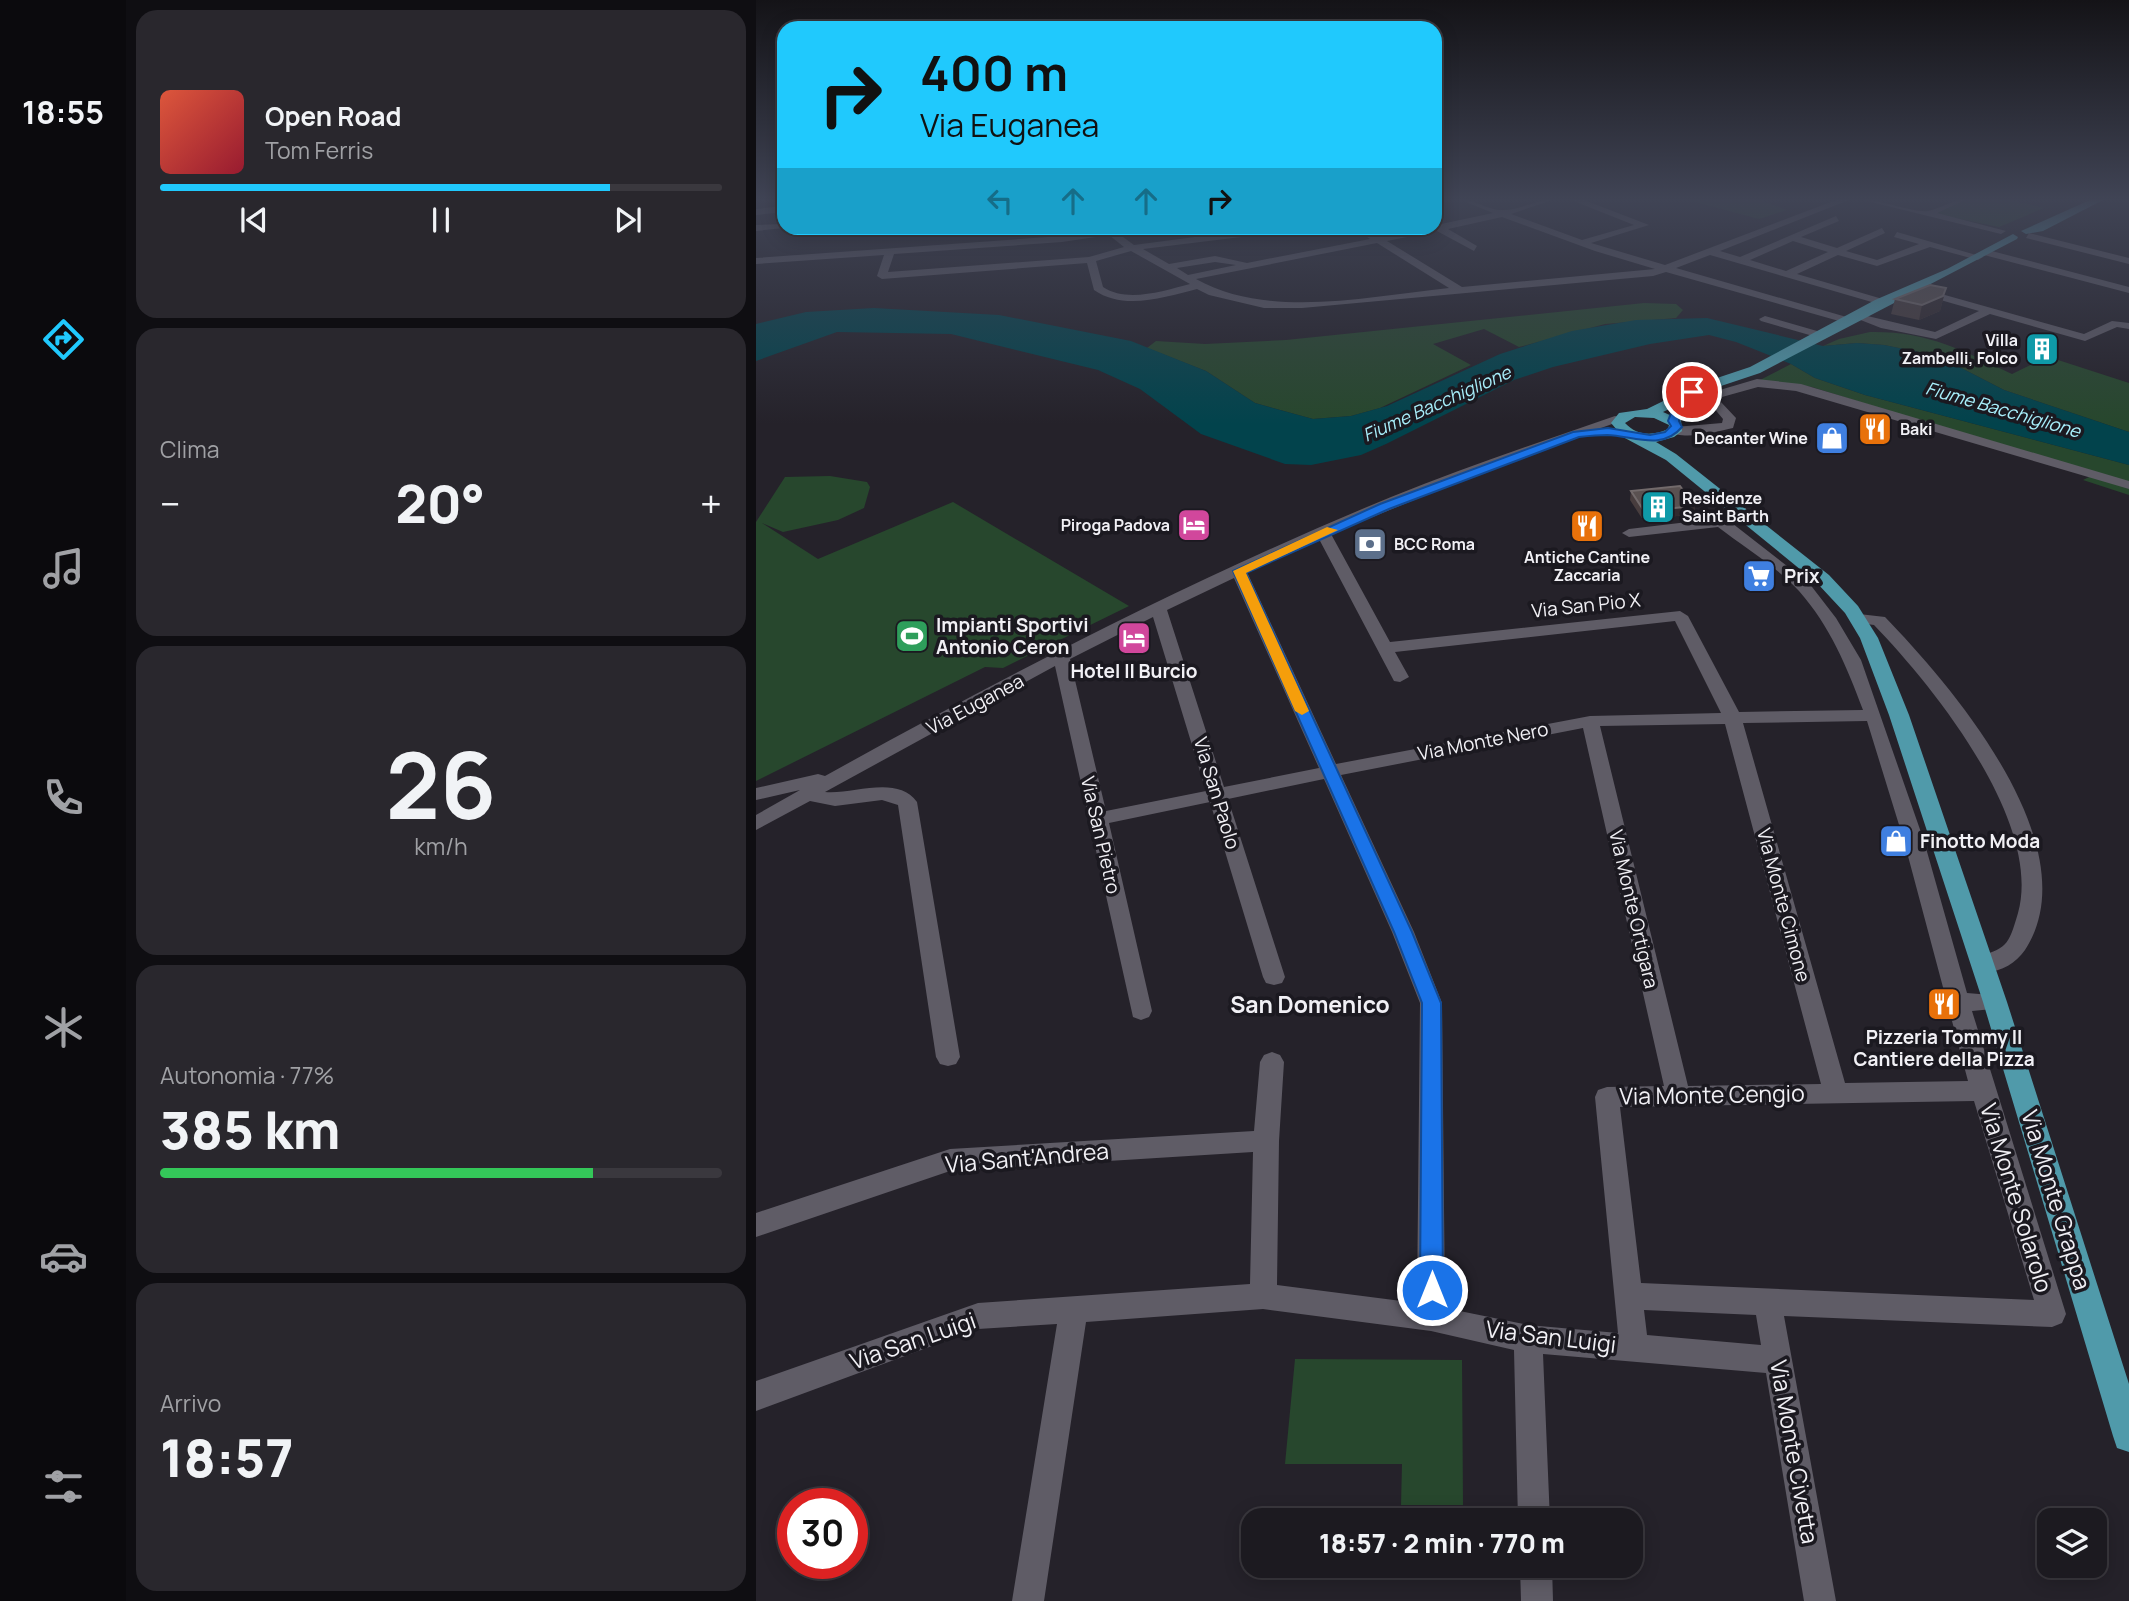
<!DOCTYPE html>
<html lang="it">
<head>
<meta charset="utf-8">
<style>
  body { margin:0; font-family:Manrope,sans-serif; background:#29272d; color:#f1f3f6; height:100vh; display:flex; flex-direction:column; font-size:26px; white-space:nowrap }
  * { box-sizing:border-box; margin:0 }
  p { font-size:23px; color:#a0a1a5 }
  .icon { flex:none; width:38px; height:38px; fill:none; stroke:currentColor; stroke-width:2; stroke-linecap:round; stroke-linejoin:round }
  .map { position:relative; flex:1; overflow:hidden }
  .panel { display:flex; flex-direction:column; gap:10px; padding:10px; background:#0f0e12; width:630px }
  .panel>* { flex:none }
  .banner { position:absolute; left:21px; top:21px; width:665px; height:214px; border-radius:21px; box-shadow:0 4px 18px #0003,0 0 0 2px #3a383e; background:#20c9fd; color:#111; overflow:hidden }
  .tools { position:absolute; left:1281px; top:1508px; display:grid; gap:14px }
  .tools a { display:grid; place-items:center; width:70px; height:70px; border-radius:14px; background:#1c1a20; box-shadow:0 4px 18px #0003,0 0 0 2px #3a383e; font-size:35px }
  .speed { position:absolute; left:21px; top:1488px; display:flex; gap:14px; font-size:35px; font-weight:700; text-align:center }
  .speed>* { display:grid; place-content:center; width:91px; height:91px; border-radius:50%; background:#1c1a20; box-shadow:0 4px 18px #0003,0 0 0 2px #3a383e; line-height:1 }
  .speed .limit { border:10px solid #d22; background:#fff; color:#111 }
  .pin { position:absolute; display:grid; place-items:center; width:60px; height:60px; color:#fff; margin:-30px; border:4px solid #fff; border-radius:50%; box-shadow:0 2px 7px #0007 }
  .me { position:absolute; width:77px; margin:-38px; rotate:0deg; stroke-linejoin:round; filter:drop-shadow(0 0 5px #0008) }
  .turn { display:flex; align-items:center; gap:24px; height:147px; padding:0 28px; font-size:32px }
  .turn .icon { width:91px; height:91px; stroke-width:2.5 }
  .turn b { display:block; font-size:49px; line-height:60px }
  .lanes { display:flex; align-items:center; height:66px; padding:0 28px; background:#0003; justify-content:center; gap:35px; direction:ltr }
  .lanes .off { opacity:.35 }
  .big { font-size:52px; font-weight:800; line-height:1.1 }
  .panel .card { flex:1; display:flex; flex-direction:column; justify-content:center; gap:10px; min-width:0; padding:0 24px; border-radius:21px; background:#29272d }
  .panel .dial { align-items:center; gap:0 }
  .dial b { font-size:91px; line-height:1 }
  .song { display:flex; align-items:center; gap:21px }
  .cover { width:84px; height:84px; border-radius:10px; background:linear-gradient(135deg,hsl(10 70% 55%),hsl(350 70% 35%)) }
  .played { height:7px; border-radius:4px; background:linear-gradient(90deg,#20c9fd 80%,#3a383e 80%) }
  .keys { display:flex; justify-content:space-around; direction:ltr }
  .heat { display:flex; justify-content:space-between; align-items:center; font-size:38px; direction:ltr }
  .charge { height:10px; border-radius:5px; background:linear-gradient(90deg,#34c759 77%,#3a383e 0) }
  .trip { position:absolute; left:485px; top:1508px; width:402px; height:70px; border-radius:21px; background:#1c1a20; box-shadow:0 4px 18px #0003,0 0 0 2px #3a383e; font-weight:800; line-height:70px; text-align:center }
  main { display:flex; flex:1; min-height:0 }
  .tab-bar { display:flex; flex-direction:column; width:126px; justify-content:space-around; align-items:center; background:#0b0a0d; color:#a0a1a5 }
  .tab-bar .icon { width:49px; height:49px }
  .tab-bar .on { color:#20c9fd }
  .tab-bar b { font-size:32px; color:#f1f3f6 }
  .map>svg:first-child { display:block }
</style>
</head>
<body>
<main>
<nav class="tab-bar">
<b>18:55</b>
<svg class="icon on" aria-label="directions" viewBox="0 0 24 24"><path d="M12 3l9 9-9 9-9-9zM9 14v-3h6M13 9l2 2-2 2"/></svg>
<svg class="icon" aria-label="music" viewBox="0 0 24 24"><path d="M9 18V5l10-2v13"/><circle cx="6" cy="18" r="3"/><circle cx="16" cy="16" r="3"/></svg>
<svg class="icon" aria-label="phone" viewBox="0 0 24 24"><path d="M5 4h4l2 5-3 2q2 4 5 5l2-3 5 2v4C11 20 4 13 5 4z"/></svg>
<svg class="icon" aria-label="climate" viewBox="0 0 24 24"><path d="M12 3v18M4 7l16 10M4 17L20 7"/></svg>
<svg class="icon" aria-label="car" viewBox="0 0 24 24"><path d="M5 17H2v-5l4-1 3-4h7l3 4 3 1v5h-3M9 17h6M6 11h13"/><circle cx="7" cy="17" r="2"/><circle cx="17" cy="17" r="2"/></svg>
<svg class="icon" aria-label="filters" viewBox="0 0 24 24"><path d="M4 7h16M4 17h16"/><circle cx="9" cy="7" r="2"/><circle cx="15" cy="17" r="2"/></svg>
</nav>
<section class="panel">
<div class="card">
<div class="song"><i class="cover"></i><div><b>Open Road</b><p>Tom Ferris</p></div></div>
<div class="played"></div>
<div class="keys"><svg class="icon" aria-label="previous" viewBox="0 0 24 24"><path d="M18 5L8 12l10 7zM5 5v14"/></svg><svg class="icon" aria-label="pause" viewBox="0 0 24 24"><path d="M8 5v14M16 5v14"/></svg><svg class="icon" aria-label="next" viewBox="0 0 24 24"><path d="M6 5l10 7-10 7zM19 5v14"/></svg></div>
</div>
<div class="card"><p>Clima</p>
<div class="heat"><a>−</a><b class="big">20°</b><a>+</a></div>
</div>
<div class="card dial"><b>26</b><p>km/h</p></div>
<div class="card"><p>Autonomia · 77%</p><b class="big">385 km</b><div class="charge"></div></div>
<div class="card"><p>Arrivo</p><b class="big">18:57</b></div>
</section>
<div class="map">
<svg width="1373" height="1601" viewBox="0 0 1373 1601">
  <rect width="100%" height="100%" fill="#25222a"/>
  <path fill="#27472d" d="M 932,200 L 1004,200 L 1031,210 L 1003,219 Z
    M 1208,200 L 1255,200 L 1288,208 L 1243,227 L 1175,213 Z
    M 888,303 L 920,304 L 927,310 L 920,318 L 849,324 L 763,347 L 728,329 L 677,344 L 715,365 L 624,408 L 595,416 L 557,419 L 499,403 L 450,371 L 391,348 L 400,341 L 449,344 L 530,340 Z
    M 1114,332 C 1171,331 1206,350 1256,374 L 1287,359 L 1299,359 L 1373,383 L 1373,432 L 1248,390 L 1182,356 L 1128,345 L 1101,343 L 1067,346 L 1083,339 Z
    M 1035,364 L 1059,378 L 1109,395 L 1373,465 L 1373,495 L 1327,480 L 1337,475 L 1056,387 L 1004,380 Z
    M 74,476 L 111,482 L 114,487 L 108,508 L 82,520 L 27,532 L 6,523 L 62,559 L 197,502 L 373,606 L 247,668 L 229,667 L 0,781 L 0,522 L 29,477 Z
    M 539,1359 L 706,1360 L 707,1505 L 645,1505 L 646,1464 L 529,1464 Z"/>
  <path fill="#02434c" d="M 118,308 L 243,315 L 375,341 L 450,371 L 499,403 L 557,419 L 595,416 L 631,406 L 744,354 L 816,331 L 880,320 L 951,318 L 1067,346 L 1101,343 L 1128,345 L 1182,356 L 1248,390 L 1373,432 L 1373,465 L 1109,395 L 1059,378 L 1035,364 L 980,342 L 953,335 L 894,344 L 797,367 L 758,380 L 630,444 L 605,455 L 555,465 L 529,464 L 445,434 L 384,389 L 342,370 L 195,334 L 81,332 L 0,361 L 0,324 L 50,312 Z"/>
  <g fill="none" stroke-linecap="round" stroke-linejoin="round">
    <path fill="#5f5c66" fill-rule="evenodd" d="M 705,200 C 720,200 734,211 747,210 C 764,210 779,200 796,200 L 755,214 L 826,240 L 878,225 L 815,200 L 828,200 L 893,225 L 835,243 L 909,265 L 1080,200 L 1093,200 L 964,251 L 984,257 L 1080,216 L 1083,221 L 1045,237 L 1081,248 L 1126,228 L 1129,233 L 1090,251 L 1121,260 L 1163,244 L 1138,237 L 1141,232 L 1227,257 L 1222,260 L 1174,247 L 1121,266 L 1082,255 L 1041,274 L 1130,300 L 1130,304 L 1126,305 L 954,255 L 920,268 L 1094,318 L 1096,320 L 1090,323 L 910,272 L 897,276 L 546,308 L 508,308 L 453,295 L 441,289 C 409,297 368,311 338,290 L 331,263 L 126,279 L 121,276 L 128,255 L 0,264 L 0,258 L 306,236 L 356,229 L 378,245 L 492,230 L 539,228 L 535,231 L 387,249 L 413,264 L 459,256 L 491,263 L 614,239 L 599,228 L 609,228 L 624,237 L 737,213 ZM 746,217 L 839,251 L 899,269 L 706,287 L 631,241 L 681,231 L 718,251 L 721,246 L 692,229 ZM 353,235 L 368,247 L 333,257 L 132,272 L 138,254 L 306,242 ZM 1037,241 L 1072,252 L 1030,271 L 994,260 ZM 621,243 L 693,288 C 614,296 513,320 440,279 ZM 375,251 L 434,284 C 407,291 371,303 347,287 L 340,261 ZM 459,262 L 480,265 L 432,275 L 421,268 Z
      M 1107,200 C 1125,200 1159,213 1172,211 C 1186,208 1195,200 1209,200 L 1181,213 L 1250,231 L 1245,234 Z
      M 28,206 L 28,212 L 0,215 L 0,209 Z
      M 28,224 L 28,228 L 0,231 L 0,225 Z
      M 1273,233 L 1373,258 L 1373,264 L 1270,238 Z
      M 1232,250 L 1373,287 L 1373,293 L 1228,255 Z
      M 1164,288 L 1328,334 L 1356,321 L 1373,323 L 1373,329 L 1361,327 L 1329,341 L 1234,314 L 1180,339 L 1125,328 L 1097,317 L 1103,314 L 1179,332 L 1223,311 L 1160,293 L 1160,289 Z
      M 1009,316 L 1068,333 L 1070,335 L 1064,338 L 1005,321 L 1003,319 Z
      M 1001,379 L 1045,384 L 1373,481 L 1373,489 L 1040,391 L 1002,387 L 966,397 L 964,401 L 980,418 L 977,428 C 960,432 926,441 913,431 L 919,427 L 966,423 L 967,419 L 952,401 L 957,392 Z
      M 859,416 L 870,419 L 756,460 L 575,534 L 634,642 L 924,611 L 932,616 L 983,712 L 1107,710 C 1091,667 1074,626 1043,591 C 1021,567 988,547 962,527 L 873,537 L 866,533 L 873,529 L 957,519 L 959,515 L 990,508 L 990,514 L 972,520 L 1053,583 L 1080,618 L 1105,660 L 1168,841 L 1211,993 L 1247,996 L 1250,1002 L 1247,1008 L 1216,1011 L 1310,1314 L 1306,1323 L 1296,1327 L 1028,1316 L 1080,1601 L 1048,1601 L 1010,1373 L 787,1354 L 794,1521 L 762,1521 L 758,1350 L 675,1331 L 507,1309 L 330,1322 L 288,1601 L 256,1601 L 301,1324 L 222,1329 L 0,1411 L 0,1381 L 222,1303 L 494,1284 L 497,1152 L 194,1171 L 0,1237 L 0,1213 L 194,1149 L 498,1131 L 504,1062 L 508,1055 L 516,1052 L 524,1055 L 528,1062 L 523,1141 L 521,1285 L 661,1303 L 664,1003 L 636,932 L 568,779 L 472,799 L 529,977 L 526,983 L 518,985 L 510,983 L 507,977 L 454,802 L 353,823 L 396,1011 L 393,1017 L 385,1020 L 377,1017 L 299,666 L 69,792 C 96,795 141,774 161,802 L 204,1057 L 200,1064 L 192,1066 L 184,1064 L 180,1057 L 142,805 L 126,800 L 79,806 L 54,801 L 0,830 L 0,815 L 44,790 L 0,800 L 0,788 L 62,774 L 69,776 C 253,674 440,577 635,497 C 709,467 784,442 859,416 ZM 563,539 L 638,681 L 644,682 L 653,677 L 639,652 L 919,621 L 965,713 L 834,716 L 580,764 L 491,572 ZM 478,578 L 563,768 L 468,787 L 411,610 ZM 397,617 L 450,791 L 350,811 L 314,659 ZM 1111,721 L 1148,841 L 1212,1081 L 1089,1083 L 987,723 ZM 969,724 L 1065,1084 L 932,1086 L 844,726 ZM 827,728 L 908,1086 L 851,1087 L 842,1090 L 839,1097 L 862,1333 L 772,1325 L 689,1308 L 686,1003 L 658,932 L 585,775 ZM 1218,1101 L 1278,1300 L 885,1283 L 864,1107 ZM 888,1310 L 1000,1315 L 1005,1345 L 891,1335 Z
      M 1103,614 L 1129,617 C 1196,686 1335,848 1269,950 C 1258,966 1238,976 1218,970 L 1215,964 L 1218,958 C 1251,948 1252,947 1262,913 C 1287,822 1177,686 1118,625 L 1097,622 L 1095,619 Z
      M 764,1566 L 796,1566 L 797,1601 L 765,1601 Z"/>
    <path fill="#509aaa" fill-rule="evenodd" d="M 1334,200 L 1347,200 L 1287,231 L 1270,234 L 1265,231 Z
      M 1257,234 L 1262,237 L 1261,239 L 1004,373 L 950,391 L 907,412 L 925,420 L 926,431 L 918,437 L 900,442 L 920,454 L 1073,575 L 1102,606 L 1122,638 L 1153,715 L 1251,1002 L 1373,1384 L 1373,1452 L 1361,1448 L 1357,1436 L 1227,1002 L 1133,715 L 1104,638 L 1089,613 L 1061,583 L 910,460 L 867,437 L 855,423 L 863,413 L 891,409 L 940,385 L 994,367 L 1119,300 L 1191,269 ZM 879,417 L 898,418 L 913,425 L 912,429 C 897,436 881,436 869,423 Z"/>
  </g>
  <path fill="#483d3e" d="M 1190,288 L 1184,311 L 1163,320 L 1135,314 L 1139,299 Z
    M 875,491 L 939,506 L 938,514 L 887,520 L 874,500 Z"/>
  <path fill="#322a2e" d="M 1190,288 L 1184,311 L 1163,320 L 1166,305 Z
    M 939,506 L 938,514 L 887,520 L 888,511 Z"/>
  <path fill="#5a5151" stroke="#726a6b" stroke-width="2" d="M 1174,285 L 1190,288 L 1187,296 L 1166,305 L 1139,299 Z
    M 924,486 L 939,506 L 888,511 L 875,491 Z"/>
  <linearGradient id="sky" x2="0" y2="1"><stop stop-color="#141317"/><stop offset="0.47" stop-color="#404455"/><stop offset="1" stop-color="#404455" stop-opacity="0"/></linearGradient>
  <rect width="1373" height="424" fill="url(#sky)"/>
  <path fill="#1a73e8" stroke="#114b97" stroke-width="2" d="M 936,389 L 941,392 L 929,402 L 923,421 L 926,427 C 906,451 878,436 851,435 C 842,435 832,436 823,437 L 633,509 L 490,573 L 656,932 L 685,1003 L 687,1290 L 684,1298 L 676,1301 L 667,1298 L 664,1290 L 666,1003 L 638,932 L 477,571 L 624,504 L 817,432 L 852,428 L 894,435 L 909,432 L 915,426 L 912,421 L 921,398 Z"/>
  <path fill="#f59e0b" d="M 571,527 L 582,530 L 490,573 L 553,711 L 546,715 L 539,711 L 477,571 Z"/>
  <defs>
    <g id="building-square" transform="scale(1.75)"><rect x="-9" y="-9" width="18" height="18" rx="4" fill="#0f9aa8" stroke="#1b1920"/><path d="M-4-6H4V6H1V3H-1V6H-4ZM-2.5-4.3h1.7v1.8h-1.7ZM.8-4.3h1.7v1.8H.8ZM-2.5-1h1.7V.8h-1.7ZM.8-1h1.7V.8H.8Z" fill="#fff"/></g>
    <g id="restaurant-square" transform="scale(1.75)"><rect x="-9" y="-9" width="18" height="18" rx="4" fill="#e8710a" stroke="#1b1920"/><path d="M-5-6h1v4h1v-4h1v4h1v-4h1v5L-1.5 .5V6h-2V.5L-5-1ZM5-6V6H3V1.5H1.5Q1.5-4 5-6Z" fill="#fff"/></g>
    <g id="shop-square" transform="scale(1.75)"><rect x="-9" y="-9" width="18" height="18" rx="4" fill="#3f7fe0" stroke="#1b1920"/><path d="M-5-2.5h2.3a2.7 3.5 0 0 1 5.4 0H5L5.5 6h-11ZM-1.5-2.5h3a1.5 2.3 0 0 0-3 0Z" fill="#fff"/></g>
    <g id="hotel-square" transform="scale(1.75)"><rect x="-9" y="-9" width="18" height="18" rx="4" fill="#d1479c" stroke="#1b1920"/><path d="M-6-4.5h1.5V1H6V5H4.5V3h-9V5H-6ZM-4 0a1.8 1.8 0 1 1 3.6 0ZM.5 0V-2.5h3Q6-2.5 6 0Z" fill="#fff"/></g>
    <g id="bank-square" transform="scale(1.75)"><rect x="-9" y="-9" width="18" height="18" rx="4" fill="#5c6f8a" stroke="#1b1920"/><path d="M-6-4H6V4H-6ZM0-2.3a2.3 2.3 0 1 0 0 4.6a2.3 2.3 0 1 0 0-4.6Z" fill="#fff"/></g>
    <g id="supermarket-square" transform="scale(1.75)"><rect x="-9" y="-9" width="18" height="18" rx="4" fill="#3f7fe0" stroke="#1b1920"/><path d="M-6-5.5h2.5l.6 2H6L4.5 2H-2.5L-4.4-4H-6ZM-1.5 3.2a1.3 1.3 0 1 0 .1 0ZM3 3.2a1.3 1.3 0 1 0 .1 0Z" fill="#fff"/></g>
    <g id="stadium-square" transform="scale(1.75)"><rect x="-9" y="-9" width="18" height="18" rx="4" fill="#2e9e5b" stroke="#1b1920"/><path d="M0-5a6.5 5 0 1 0 0 10a6.5 5 0 1 0 0-10ZM-3.5-1.8h7v3.6h-7Z" fill="#fff"/></g>
  </defs>
  <g fill-rule="evenodd">
    <use href="#building-square" x="1286" y="349"/>
    <use href="#restaurant-square" x="1119" y="429"/>
    <use href="#shop-square" x="1076" y="438"/>
    <use href="#building-square" x="902" y="507"/>
    <use href="#hotel-square" x="438" y="525"/>
    <use href="#restaurant-square" x="831" y="526"/>
    <use href="#bank-square" x="614" y="544"/>
    <use href="#supermarket-square" x="1003" y="576"/>
    <use href="#stadium-square" x="156" y="636"/>
    <use href="#hotel-square" x="378" y="638"/>
    <use href="#shop-square" x="1140" y="841"/>
    <use href="#restaurant-square" x="1188" y="1004"/>
  </g>
  <g text-anchor="middle" stroke-width="7" stroke-linejoin="round" paint-order="stroke">
    <g font-size="16" font-weight="bold" fill="#f1f0f5" stroke="#1b1920" text-anchor="end">
      <text x="1262" y="346">Villa<tspan x="1262" dy="18">Zambelli, Folco</tspan></text>
      <text x="1144" y="435" text-anchor="start">Baki</text>
      <text x="1052" y="444">Decanter Wine</text>
      <text x="926" y="504" text-anchor="start">Residenze<tspan x="926" dy="18">Saint Barth</tspan></text>
      <text x="414" y="531">Piroga Padova</text>
      <text x="638" y="550" text-anchor="start">BCC Roma</text>
      <text x="831" y="563" text-anchor="middle">Antiche Cantine<tspan x="831" dy="18">Zaccaria</tspan></text>
    </g>
    <g font-size="18" font-style="italic" fill="#a8effb" stroke="#1b1920">
      <text transform="translate(681 404) rotate(-24)" y="6">Fiume Bacchiglione</text>
      <text transform="translate(1247 410) rotate(16)" y="6">Fiume Bacchiglione</text>
    </g>
    <g font-size="19" font-weight="bold" fill="#f1f0f5" stroke="#1b1920" text-anchor="start">
      <text x="1028" y="583">Prix</text>
      <text x="180" y="632">Impianti Sportivi<tspan x="180" dy="22">Antonio Ceron</tspan></text>
      <text x="378" y="678" text-anchor="middle">Hotel Il Burcio</text>
      <text x="1164" y="848">Finotto Moda</text>
      <text x="1188" y="1044" text-anchor="middle">Pizzeria Tommy Il<tspan x="1188" dy="22">Cantiere della Pizza</tspan></text>
    </g>
    <g font-size="19" fill="#f1f0f5" stroke="#1b1920">
      <text transform="translate(830 605) rotate(-6)" y="7">Via San Pio X</text>
      <text transform="translate(219 704) rotate(-28)" y="7">Via Euganea</text>
      <text transform="translate(727 741) rotate(-11)" y="7">Via Monte Nero</text>
      <text transform="translate(461 793) rotate(73)" y="7">Via San Paolo</text>
      <text transform="translate(345 835) rotate(77)" y="7">Via San Pietro</text>
      <text transform="translate(1028 905) rotate(75)" y="7">Via Monte Cimone</text>
      <text transform="translate(878 909) rotate(77)" y="7">Via Monte Ortigara</text>
    </g>
    <g font-size="23" font-weight="bold" fill="#f1f0f5" stroke="#1b1920">
      <text x="554" y="1013">San Domenico</text>
    </g>
    <g font-size="23" fill="#f1f0f5" stroke="#1b1920">
      <text transform="translate(956 1095) rotate(-1)" y="8">Via Monte Cengio</text>
      <text transform="translate(271 1158) rotate(-5)" y="8">Via Sant'Andrea</text>
      <text transform="translate(1260 1198) rotate(73)" y="8">Via Monte Solarolo</text>
      <text transform="translate(1300 1200) rotate(73)" y="8">Via Monte Grappa</text>
      <text transform="translate(795 1337) rotate(7)" y="8">Via San Luigi</text>
      <text transform="translate(157 1341) rotate(-19)" y="8">Via San Luigi</text>
      <text transform="translate(1038 1452) rotate(80)" y="8">Via Monte Civetta</text>
    </g>
  </g>
</svg>
<div class="tools">
<a><svg class="icon" aria-label="layers" viewBox="0 0 24 24"><path d="M12 4l9 5-9 5-9-5zM3 14l9 5 9-5"/></svg></a>
</div>
<div class="speed"><div class="limit">30</div></div>
<div class="pin" style="left:936px;top:392px;background:#d93025"><svg class="icon" aria-label="arrive" viewBox="0 0 24 24"><path d="M6 21V4h12l-3 4 3 4H6"/></svg></div>
<svg class="me" style="left:676px;top:1290px" viewBox="-20 -20 40 40"><circle r="17" fill="#1a73e8" stroke="#fff" stroke-width="3"/><path d="M0-11L8 9 0 5-8 9z" fill="#fff"/></svg>
<div class="trip">18:57 · 2 min · 770 m</div>
<div class="banner">
<div class="turn"><svg class="icon" aria-label="right" viewBox="0 0 24 24"><path d="M7 20v-9h11M14 6l5 5-5 5"/></svg><div><b>400 m</b>Via Euganea</div></div>
<div class="lanes"><svg class="icon off" aria-label="left" viewBox="0 0 24 24"><path d="M17 20v-9H6M10 6l-5 5 5 5"/></svg><svg class="icon off" aria-label="ahead" viewBox="0 0 24 24"><path d="M12 20V5M6 11l6-6 6 6"/></svg><svg class="icon off" aria-label="ahead" viewBox="0 0 24 24"><path d="M12 20V5M6 11l6-6 6 6"/></svg><svg class="icon" aria-label="right" viewBox="0 0 24 24"><path d="M7 20v-9h11M14 6l5 5-5 5"/></svg></div>
</div>
</div>
</main>
</body>
</html>
